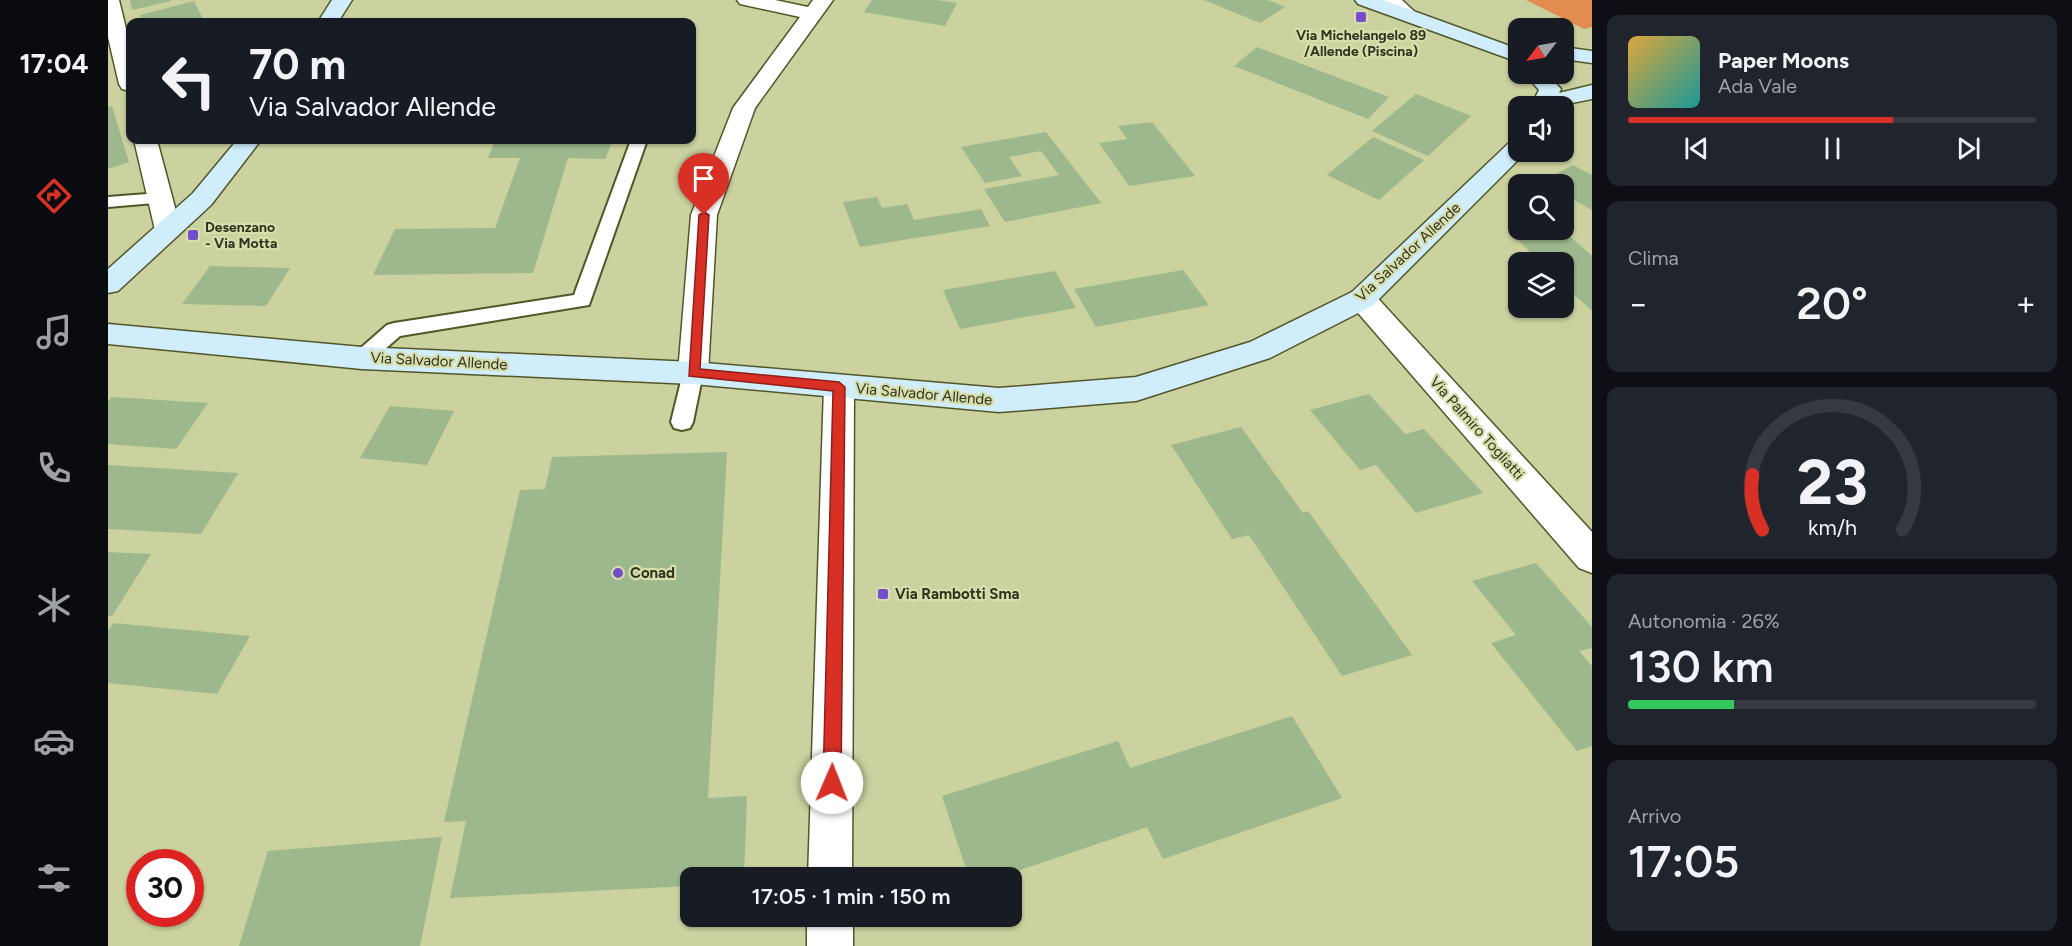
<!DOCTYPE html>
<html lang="it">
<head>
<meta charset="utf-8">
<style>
  body { margin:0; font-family:Figtree,sans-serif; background:#20242c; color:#f1f3f6; height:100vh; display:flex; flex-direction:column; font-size:22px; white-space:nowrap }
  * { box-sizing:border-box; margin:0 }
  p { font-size:20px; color:#9ea1a6 }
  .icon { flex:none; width:33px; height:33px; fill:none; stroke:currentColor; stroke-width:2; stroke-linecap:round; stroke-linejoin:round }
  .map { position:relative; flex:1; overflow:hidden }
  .panel { display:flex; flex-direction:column; gap:15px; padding:15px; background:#0d0f14; width:480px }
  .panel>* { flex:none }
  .top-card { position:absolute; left:18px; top:18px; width:570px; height:126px; border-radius:12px; box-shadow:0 2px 4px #0004; background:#171b24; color:#f1f3f6; overflow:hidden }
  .needle { width:39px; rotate:238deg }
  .tools { position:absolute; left:1400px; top:18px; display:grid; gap:12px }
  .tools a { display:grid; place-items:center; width:66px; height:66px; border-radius:12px; background:#171b24; box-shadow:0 2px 4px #0004; font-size:30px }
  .speed { position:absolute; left:18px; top:849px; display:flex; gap:12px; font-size:30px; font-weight:700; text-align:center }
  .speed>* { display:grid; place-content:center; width:78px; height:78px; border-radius:50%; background:#171b24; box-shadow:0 2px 4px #0004; line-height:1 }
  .speed .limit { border:9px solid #d22; background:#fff; color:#111 }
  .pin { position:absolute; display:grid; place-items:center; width:51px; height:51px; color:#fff; margin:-62px -26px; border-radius:50% 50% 50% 0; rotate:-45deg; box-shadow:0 0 6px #0007 }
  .pin .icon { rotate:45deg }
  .me { position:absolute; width:66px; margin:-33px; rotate:1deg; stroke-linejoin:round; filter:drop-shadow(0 0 4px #0008) }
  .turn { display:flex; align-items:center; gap:21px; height:126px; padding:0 24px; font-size:27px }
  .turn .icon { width:78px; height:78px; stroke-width:2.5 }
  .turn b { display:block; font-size:42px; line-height:51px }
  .big { font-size:45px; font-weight:600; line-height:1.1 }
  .panel .tile { flex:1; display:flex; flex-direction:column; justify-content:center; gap:9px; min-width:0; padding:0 21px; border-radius:12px; background:#20242c }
  .panel .dial { align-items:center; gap:0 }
  .dial svg { height:156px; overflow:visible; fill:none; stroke:#363941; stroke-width:7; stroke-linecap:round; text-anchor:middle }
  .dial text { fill:#f1f3f6; stroke:none }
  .song { display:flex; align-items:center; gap:18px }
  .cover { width:72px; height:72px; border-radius:9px; background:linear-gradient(135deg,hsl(40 70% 55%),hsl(180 70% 35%)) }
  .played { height:6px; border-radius:3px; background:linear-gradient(90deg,#d93025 65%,#363941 65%) }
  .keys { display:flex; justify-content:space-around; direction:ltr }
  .heat { display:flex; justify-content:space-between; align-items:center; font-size:33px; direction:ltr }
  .charge { height:9px; border-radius:4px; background:linear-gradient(90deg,#34c759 26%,#363941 0) }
  .trip { position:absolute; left:572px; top:867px; width:342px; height:60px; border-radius:12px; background:#171b24; box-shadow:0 2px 4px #0004; font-weight:600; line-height:60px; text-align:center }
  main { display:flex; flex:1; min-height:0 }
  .tabs { display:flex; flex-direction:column; width:108px; justify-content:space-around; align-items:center; background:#090b0e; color:#9ea1a6 }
  .tabs .icon { width:42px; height:42px }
  .tabs .selected { color:#d93025 }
  .tabs b { font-size:27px; color:#f1f3f6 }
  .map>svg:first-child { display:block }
</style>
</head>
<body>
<main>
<nav class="tabs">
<b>17:04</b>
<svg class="icon selected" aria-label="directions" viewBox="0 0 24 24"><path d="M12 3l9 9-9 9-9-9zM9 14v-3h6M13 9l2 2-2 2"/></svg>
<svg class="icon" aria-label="music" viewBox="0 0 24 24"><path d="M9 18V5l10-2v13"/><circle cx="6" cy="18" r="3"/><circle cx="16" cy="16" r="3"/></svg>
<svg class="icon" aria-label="phone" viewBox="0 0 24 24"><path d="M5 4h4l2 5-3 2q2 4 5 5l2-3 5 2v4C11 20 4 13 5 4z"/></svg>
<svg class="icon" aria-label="climate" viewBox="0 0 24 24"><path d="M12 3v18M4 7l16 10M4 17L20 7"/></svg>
<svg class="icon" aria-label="car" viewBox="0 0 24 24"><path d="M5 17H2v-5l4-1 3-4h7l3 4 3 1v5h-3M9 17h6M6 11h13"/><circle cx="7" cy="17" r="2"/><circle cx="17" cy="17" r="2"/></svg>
<svg class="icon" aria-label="filters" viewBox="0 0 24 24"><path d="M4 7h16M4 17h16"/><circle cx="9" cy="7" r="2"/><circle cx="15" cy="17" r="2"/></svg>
</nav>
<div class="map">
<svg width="1484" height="946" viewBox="0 0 1484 946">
  <rect width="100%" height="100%" fill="#cbd19f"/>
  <path fill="#e38c51" d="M 1418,0 L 1484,0 L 1484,27 L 1476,29 Z"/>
  <path fill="#9db88c" d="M 22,0 L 63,0 L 63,1 L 24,10 Z
    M 764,0 L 829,0 L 849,3 L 837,26 L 756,12 Z
    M 1096,0 L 1160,0 L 1177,7 L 1152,23 Z
    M 86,1 L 96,21 L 35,22 L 32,15 Z
    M 1149,47 L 1281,97 L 1260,119 L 1126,66 Z
    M 1308,94 L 1363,116 L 1320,156 L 1264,131 Z
    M 4,106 L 21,162 L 0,169 L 0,107 Z
    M 1044,122 L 1087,176 L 1021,186 L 991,143 L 1019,139 L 1010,126 Z
    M 938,132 L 993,203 L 897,222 L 876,189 L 951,175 L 933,151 L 901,157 L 914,176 L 877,183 L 853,147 Z
    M 1265,137 L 1316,160 L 1271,200 L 1219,175 Z
    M 387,140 L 505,140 L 497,159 L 460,158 L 425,273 L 265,275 L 287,229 L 387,228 L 412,158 L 380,158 Z
    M 1465,165 L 1484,175 L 1484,210 L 1455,194 L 1455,184 L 1433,182 Z
    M 769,197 L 774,208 L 799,204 L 806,220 L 873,209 L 882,226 L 752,247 L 735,202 Z
    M 1449,230 L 1455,230 L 1484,256 L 1484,311 L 1455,284 L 1455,262 L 1433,262 L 1405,236 Z
    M 102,266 L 182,268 L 158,306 L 74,304 Z
    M 1075,270 L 1101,305 L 988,327 L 966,289 Z
    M 947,271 L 968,308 L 852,329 L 835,290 Z
    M 1261,394 L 1297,434 L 1316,429 L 1375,493 L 1308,513 L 1268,465 L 1252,470 L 1202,410 Z
    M 4,397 L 100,403 L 68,449 L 0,444 L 0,402 Z
    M 282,406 L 346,411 L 319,465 L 252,458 Z
    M 1133,427 L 1195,513 L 1200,511 L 1304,655 L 1234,676 L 1141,535 L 1124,539 L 1063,445 Z
    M 619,452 L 600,798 L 639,796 L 636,878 L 582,878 L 582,886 L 342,898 L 358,821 L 336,822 L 412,490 L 437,489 L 444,457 Z
    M 0,465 L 130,473 L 93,534 L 0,529 Z
    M 0,552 L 43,554 L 4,616 L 0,616 Z
    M 1428,563 L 1484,627 L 1484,648 L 1471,651 L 1484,666 L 1484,746 L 1469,751 L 1383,643 L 1408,635 L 1364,581 Z
    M 6,623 L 142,636 L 109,694 L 0,683 L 0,631 Z
    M 1184,716 L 1234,798 L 1055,859 L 1039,827 L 889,878 L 861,878 L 834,796 L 1010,741 L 1022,768 Z
    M 334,837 L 312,946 L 131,946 L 160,851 Z"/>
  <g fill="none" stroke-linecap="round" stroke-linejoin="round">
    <g stroke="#525627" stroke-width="4">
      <path id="lane" d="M 523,140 L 539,140 L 481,305 L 292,336 L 261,363 L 254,365 L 247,363 L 244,358 L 247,353 L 279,325 L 286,323 L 466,295 Z
        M 52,193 L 61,198 L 58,202 L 0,207 L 0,197 Z
        M 585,365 L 592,368 L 595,373 L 585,422 L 582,428 L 574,430 L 566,428 L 563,422 L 575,373 L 578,368 Z"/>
    </g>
    <g stroke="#525627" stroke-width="3">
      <path id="street" d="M 0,0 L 11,0 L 22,45 L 22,91 L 14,89 L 11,84 L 0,37 Z
        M 629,0 L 667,0 L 700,7 L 705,0 L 725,0 L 647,108 L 609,215 L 600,373 L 596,381 L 585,384 L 574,381 L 570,373 L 583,215 L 625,108 L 692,17 L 632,4 Z
        M 1272,0 L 1294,0 L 1310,15 L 1307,19 L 1293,19 Z
        M 26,140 L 49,140 L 73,230 L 69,236 L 60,238 L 51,236 L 47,230 Z
        M 1254,289 L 1264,292 L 1484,532 L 1484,573 L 1471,568 L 1244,306 L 1240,299 L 1244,292 Z
        M 731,375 L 742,379 L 746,387 L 744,878 L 700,878 L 716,387 L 720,379 Z
        M 699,916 L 745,916 L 745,946 L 699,946 Z"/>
    </g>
    <g stroke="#525627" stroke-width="3">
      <path id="secondary" d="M 224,0 L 244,0 L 230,22 L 210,22 Z
        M 1247,0 L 1275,0 L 1410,49 L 1410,62 L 1250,4 Z
        M 1455,47 L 1484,51 L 1484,63 L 1455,59 Z
        M 1417,74 L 1439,74 L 1453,89 L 1451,93 L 1484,85 L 1484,99 L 1449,106 L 1423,106 L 1431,90 Z
        M 129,140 L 153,140 L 103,205 L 10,291 L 0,293 L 0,269 L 85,193 Z
        M 1410,140 L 1410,152 L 1418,152 L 1264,306 L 1162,358 L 1028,401 L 891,412 L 585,384 L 254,369 L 0,344 L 0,324 L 254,347 L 585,362 L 891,388 L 1028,377 L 1142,342 L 1244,292 L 1402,142 Z"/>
    </g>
    <use href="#lane" fill="#fff" fill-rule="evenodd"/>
    <use href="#street" fill="#fff" fill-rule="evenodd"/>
    <use href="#secondary" fill="#d0edfb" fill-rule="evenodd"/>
  </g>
  <path fill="#d93025" stroke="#8d1f18" stroke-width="1.5" d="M 596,212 L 601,215 L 592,369 L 731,382 L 737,387 L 733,783 L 730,789 L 724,792 L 718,789 L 715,783 L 725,391 L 581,376 L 591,215 Z"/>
  <g fill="#744fc9" stroke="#d8deab" stroke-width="2">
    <rect x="1247" y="11" width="12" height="12" rx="3"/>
    <rect x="79" y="229" width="12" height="12" rx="3"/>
    <circle cx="510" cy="573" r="6"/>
    <rect x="769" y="588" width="12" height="12" rx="3"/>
  </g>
  <g text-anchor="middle" stroke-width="4.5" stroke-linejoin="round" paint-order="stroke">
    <g font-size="14" font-weight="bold" fill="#30331e" stroke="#d8deab">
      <text x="1253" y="40">Via Michelangelo 89<tspan x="1253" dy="16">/Allende (Piscina)</tspan></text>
      <text x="97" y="232" text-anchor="start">Desenzano<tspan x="97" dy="16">- Via Motta</tspan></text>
    </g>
    <g font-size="15" fill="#30331e" stroke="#d8deab">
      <text transform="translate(1300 252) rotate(-43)" y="5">Via Salvador Allende</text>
      <text transform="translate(331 361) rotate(3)" y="5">Via Salvador Allende</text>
      <text transform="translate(816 394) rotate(5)" y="5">Via Salvador Allende</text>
      <text transform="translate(1369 428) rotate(48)" y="5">Via Palmiro Togliatti</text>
    </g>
    <g font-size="15" font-weight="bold" fill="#30331e" stroke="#d8deab" text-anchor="start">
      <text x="522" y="578">Conad</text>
      <text x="787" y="599">Via Rambotti Sma</text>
    </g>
  </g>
</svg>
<div class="tools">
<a><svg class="needle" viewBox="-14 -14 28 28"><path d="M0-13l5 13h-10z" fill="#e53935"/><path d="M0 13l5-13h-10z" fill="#9ea1a6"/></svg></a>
<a><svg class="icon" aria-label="sound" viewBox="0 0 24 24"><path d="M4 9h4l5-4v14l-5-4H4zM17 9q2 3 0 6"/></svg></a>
<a><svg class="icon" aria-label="search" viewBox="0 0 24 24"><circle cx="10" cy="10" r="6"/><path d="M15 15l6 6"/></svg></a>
<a><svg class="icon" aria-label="layers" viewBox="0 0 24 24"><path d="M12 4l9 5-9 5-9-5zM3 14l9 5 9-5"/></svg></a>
</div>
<div class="speed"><div class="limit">30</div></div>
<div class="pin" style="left:596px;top:215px;background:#d93025"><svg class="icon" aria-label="arrive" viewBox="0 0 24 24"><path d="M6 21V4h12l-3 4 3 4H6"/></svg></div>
<svg class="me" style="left:724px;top:783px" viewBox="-20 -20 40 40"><circle r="19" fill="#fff"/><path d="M0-13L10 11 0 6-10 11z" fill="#d93025"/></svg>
<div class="trip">17:05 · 1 min · 150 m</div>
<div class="top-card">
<div class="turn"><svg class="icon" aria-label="left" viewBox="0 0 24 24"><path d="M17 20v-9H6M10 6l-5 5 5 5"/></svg><div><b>70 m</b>Via Salvador Allende</div></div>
</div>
</div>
<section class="panel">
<div class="tile">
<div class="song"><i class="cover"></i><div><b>Paper Moons</b><p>Ada Vale</p></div></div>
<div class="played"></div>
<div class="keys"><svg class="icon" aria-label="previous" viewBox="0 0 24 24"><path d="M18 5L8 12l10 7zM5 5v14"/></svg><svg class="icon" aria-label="pause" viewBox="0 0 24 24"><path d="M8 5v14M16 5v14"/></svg><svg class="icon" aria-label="next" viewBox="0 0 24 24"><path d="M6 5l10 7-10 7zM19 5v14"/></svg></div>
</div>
<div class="tile"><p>Clima</p>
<div class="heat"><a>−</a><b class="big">20°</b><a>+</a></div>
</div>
<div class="tile dial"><svg viewBox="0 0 100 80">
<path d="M14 69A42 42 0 1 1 86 69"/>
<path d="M14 69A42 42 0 0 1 9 41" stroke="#d93025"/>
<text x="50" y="56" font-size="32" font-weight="700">23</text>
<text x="50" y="72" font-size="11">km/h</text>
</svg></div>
<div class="tile"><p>Autonomia · 26%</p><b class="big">130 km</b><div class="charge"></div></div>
<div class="tile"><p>Arrivo</p><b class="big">17:05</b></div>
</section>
</main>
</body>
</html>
